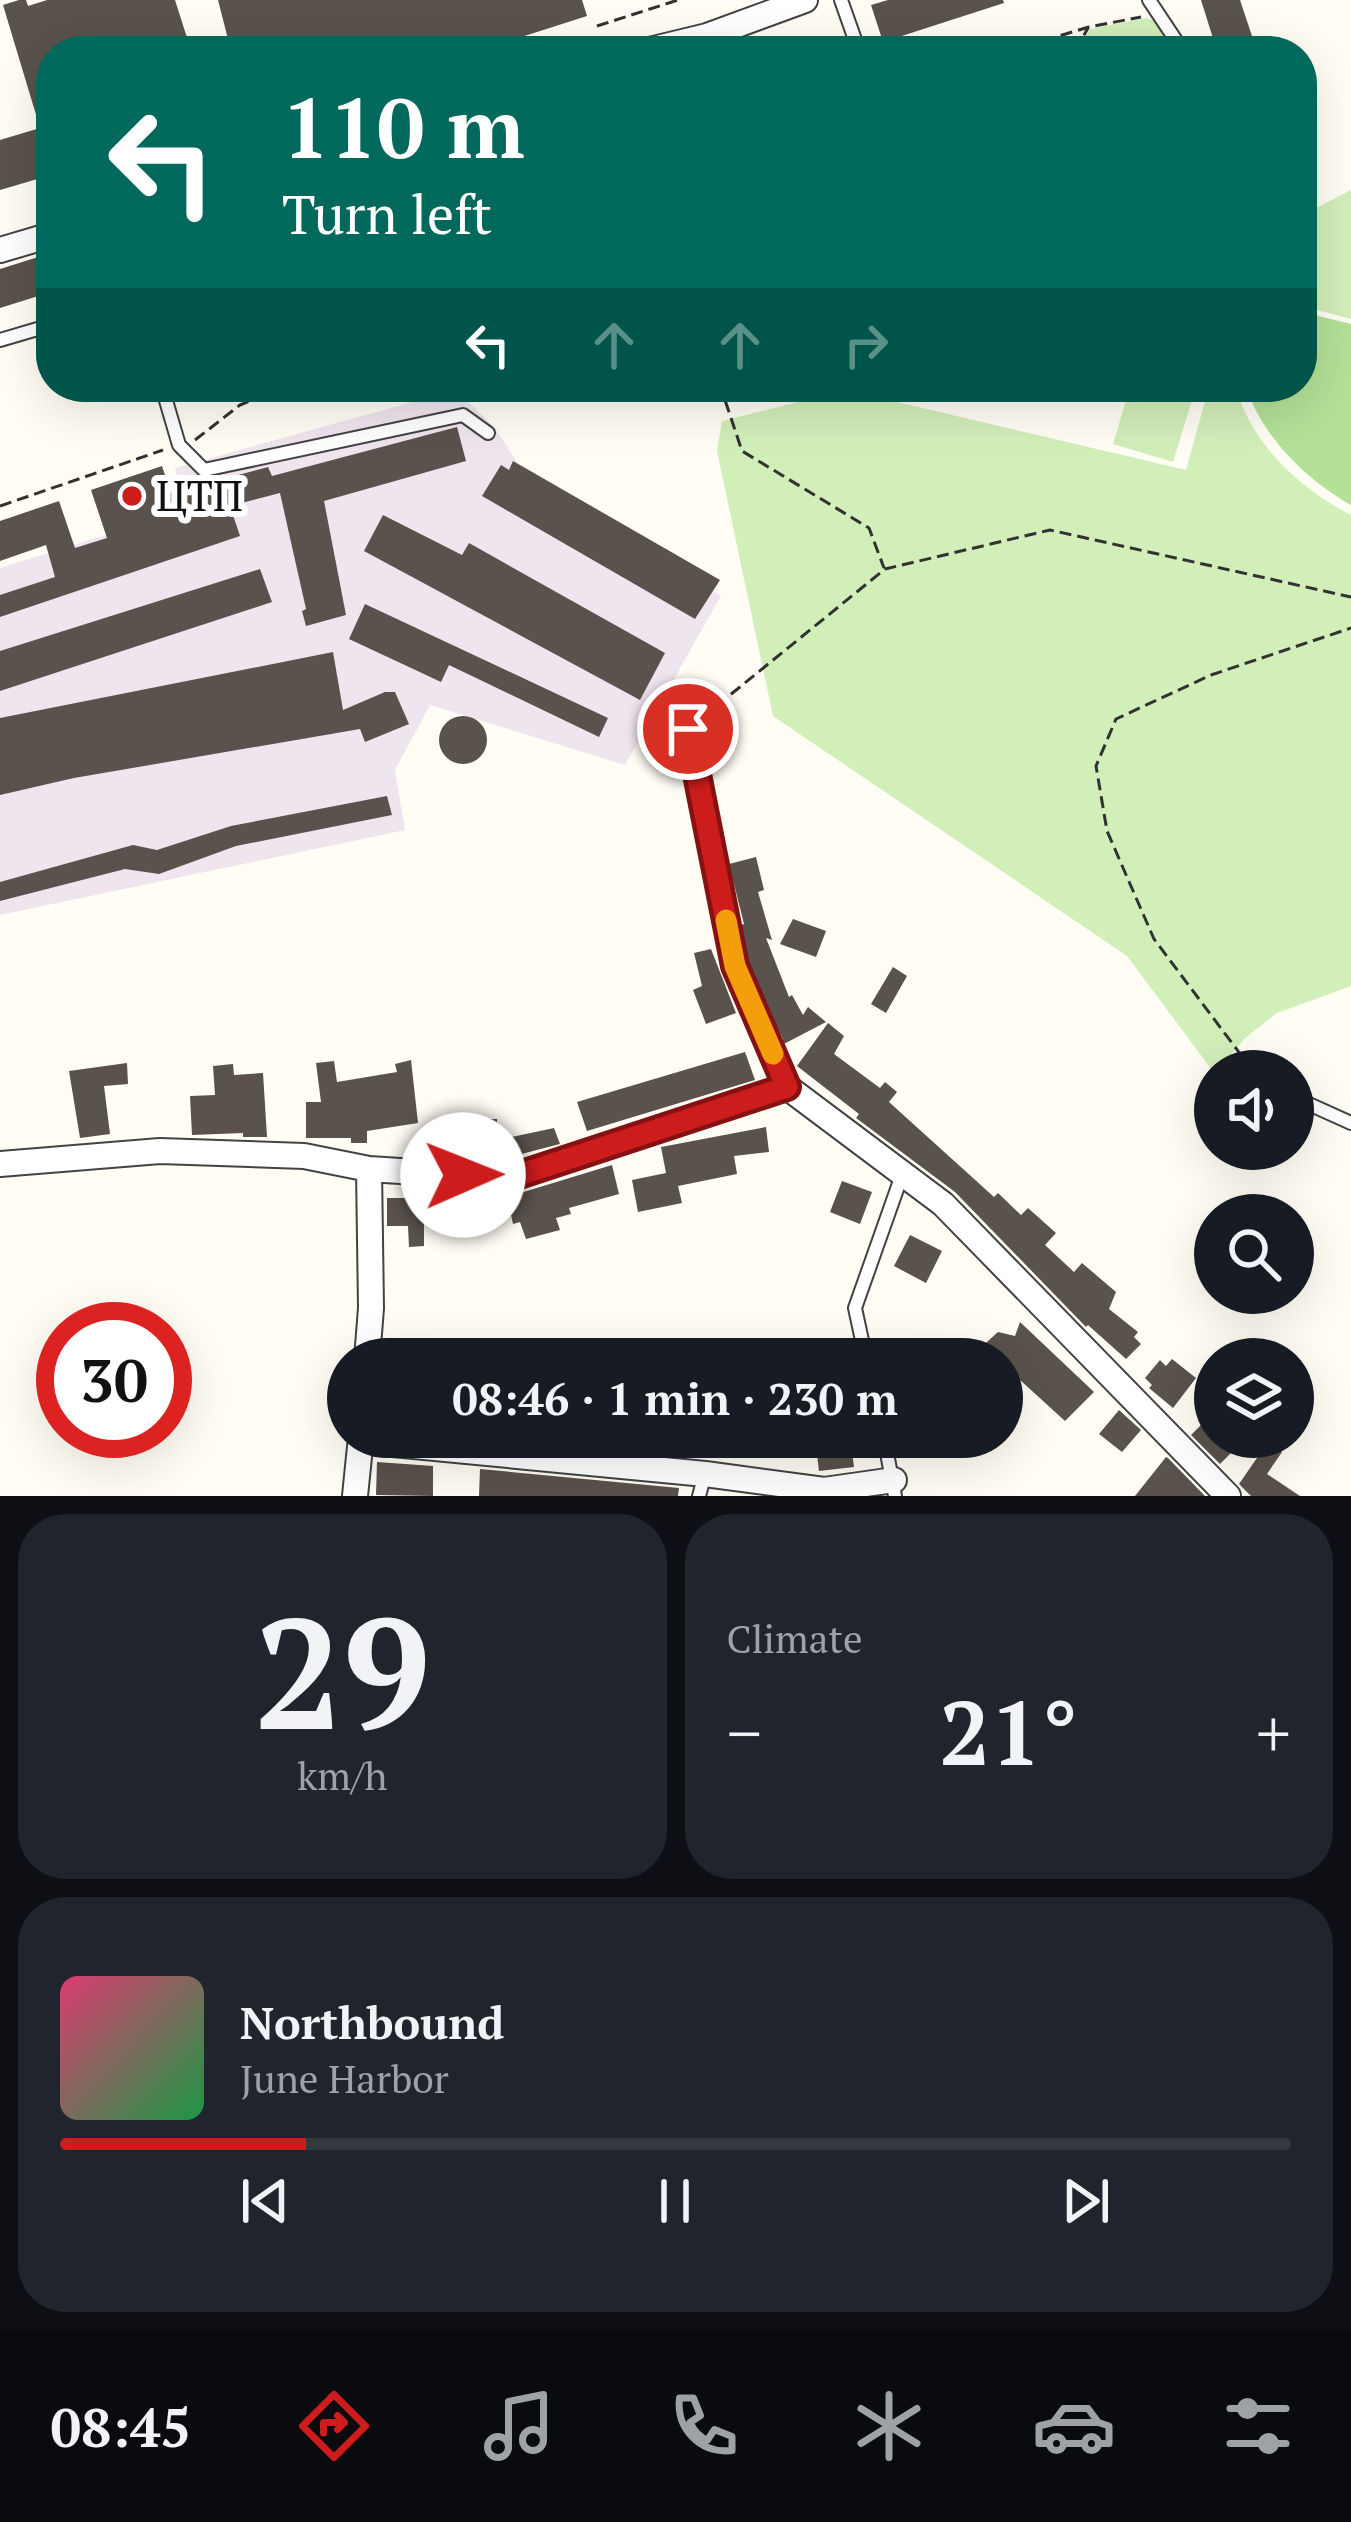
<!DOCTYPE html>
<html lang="en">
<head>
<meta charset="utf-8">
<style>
  body { margin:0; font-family:"PT Serif",serif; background:#20242c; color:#f1f3f6; height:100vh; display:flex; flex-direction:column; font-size:45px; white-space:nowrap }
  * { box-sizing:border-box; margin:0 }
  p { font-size:39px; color:#9ea1a6 }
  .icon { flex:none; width:66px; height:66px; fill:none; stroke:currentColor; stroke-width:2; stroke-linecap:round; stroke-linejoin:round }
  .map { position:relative; height:1496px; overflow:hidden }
  .side { display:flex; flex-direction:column; gap:18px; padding:18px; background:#0d0f14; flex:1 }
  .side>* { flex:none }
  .hud { position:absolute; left:36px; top:36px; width:1281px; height:366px; border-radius:48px; box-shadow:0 12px 48px #0002; background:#00695c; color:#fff; overflow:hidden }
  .buttons { position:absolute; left:1194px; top:1050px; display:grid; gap:24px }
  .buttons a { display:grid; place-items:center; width:120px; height:120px; border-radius:50%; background:#171b24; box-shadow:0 12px 48px #0002; font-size:60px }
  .speed { position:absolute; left:36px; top:1302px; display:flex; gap:24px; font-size:60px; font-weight:700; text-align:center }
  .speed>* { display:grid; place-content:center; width:156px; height:156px; border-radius:50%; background:#171b24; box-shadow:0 12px 48px #0002; line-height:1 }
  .speed .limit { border:18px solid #d22; background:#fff; color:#111 }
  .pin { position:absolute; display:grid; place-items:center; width:102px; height:102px; color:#fff; margin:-51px; border:6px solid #fff; border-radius:50%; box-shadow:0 3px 12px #0007 }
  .me { position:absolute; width:132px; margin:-66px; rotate:89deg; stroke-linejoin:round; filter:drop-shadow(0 0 9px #0008) }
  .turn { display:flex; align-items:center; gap:42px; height:252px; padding:0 48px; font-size:54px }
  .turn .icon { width:156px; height:156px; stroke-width:2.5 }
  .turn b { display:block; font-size:84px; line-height:102px }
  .lanes { display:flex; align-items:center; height:114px; padding:0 48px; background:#0003; justify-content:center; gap:60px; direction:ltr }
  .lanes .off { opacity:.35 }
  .big { font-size:90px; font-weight:600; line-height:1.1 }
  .side .widget { flex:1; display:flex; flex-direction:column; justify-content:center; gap:18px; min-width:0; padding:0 42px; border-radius:48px; background:#20242c }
  .side .dial { align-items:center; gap:0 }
  .dial b { font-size:156px; line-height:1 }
  .song { display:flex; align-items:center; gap:36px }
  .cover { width:144px; height:144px; border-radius:18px; background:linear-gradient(135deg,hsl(340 70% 55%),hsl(140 70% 35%)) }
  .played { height:12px; border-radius:6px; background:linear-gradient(90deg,#cd1c1c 20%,#363941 20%) }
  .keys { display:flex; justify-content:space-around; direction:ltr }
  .heat { display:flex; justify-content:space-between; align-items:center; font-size:66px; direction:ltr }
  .side .tiles { flex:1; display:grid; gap:18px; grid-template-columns:1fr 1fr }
  .widget:last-child { grid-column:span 2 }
  .trip { position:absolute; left:327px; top:1338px; width:696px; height:120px; border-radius:60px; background:#171b24; box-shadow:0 12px 48px #0002; font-weight:600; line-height:120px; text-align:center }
  .tab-bar { display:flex; height:192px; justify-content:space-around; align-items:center; background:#090b0e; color:#9ea1a6 }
  .tab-bar .icon { width:84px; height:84px }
  .tab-bar .active { color:#cd1c1c }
  .tab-bar b { font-size:54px; color:#f1f3f6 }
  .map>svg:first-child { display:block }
</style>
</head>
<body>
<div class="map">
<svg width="1351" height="1496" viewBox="0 0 1351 1496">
  <rect width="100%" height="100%" fill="#fffdf4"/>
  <path fill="#efe5ef" d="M 456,390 L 495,428 L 524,473 L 721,596 L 625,765 L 430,705 L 395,770 L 405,830 L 0,915 L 0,568 L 186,510 L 175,468 Z"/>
  <path fill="#d2eeb9" d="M 1146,18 L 1156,21 L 1167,39 L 1164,51 L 1077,51 L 1090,29 Z
    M 1351,190 L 1351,319 L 1310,308 L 1302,312 L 1302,220 L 1310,211 Z
    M 1130,387 L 1196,387 L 1173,462 L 1113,444 Z
    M 1209,387 L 1236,387 C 1251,444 1300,489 1351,515 L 1351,986 L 1277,1013 L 1245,1038 L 1215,1074 L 1127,956 L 773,716 L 717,451 L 722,421 L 846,390 L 1186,470 Z"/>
  <path fill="#b4e097" d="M 1310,314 L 1351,324 L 1351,505 C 1306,480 1262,436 1246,387 L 1302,387 L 1302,318 Z"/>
  <path fill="#5a524c" d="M 19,0 L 26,0 L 28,6 L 47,0 L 175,0 L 189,44 L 168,51 L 51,51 L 51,175 L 0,190 L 0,140 L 40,128 L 3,5 Z
    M 218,0 L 582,0 L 587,16 L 477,51 L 231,51 Z
    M 888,0 L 1003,0 L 1004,3 L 883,42 L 871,5 Z
    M 1201,0 L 1240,0 L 1257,51 L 1217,51 Z
    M 51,253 L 51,292 L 0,308 L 0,269 Z
    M 457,427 L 466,461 L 324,501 L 346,615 L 306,626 L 302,611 L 306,609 L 280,493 L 230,506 L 240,536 L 0,617 L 0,595 L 55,577 L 46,545 L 0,561 L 0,521 L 59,501 L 75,548 L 107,538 L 91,490 L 162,466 L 171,493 L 268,467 L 272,476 Z
    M 513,461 L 720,580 L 695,619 L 482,496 L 501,465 L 509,470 Z
    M 383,515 L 462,555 L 469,543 L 665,653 L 640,700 L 364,551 Z
    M 260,569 L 272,602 L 0,691 L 0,651 Z
    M 365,604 L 608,718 L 599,737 L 449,665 L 441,682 L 349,639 Z
    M 333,652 L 343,710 L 385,692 L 395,692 L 409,724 L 365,742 L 360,729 L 74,778 L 0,795 L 0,718 Z
    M439 740a24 24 0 1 1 48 0a24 24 0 1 1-48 0Z
    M 387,796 L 392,815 L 236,846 L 159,874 L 125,869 L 0,901 L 0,882 L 133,845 L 157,850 L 231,826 Z
    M 756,857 L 764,890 L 758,892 L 772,940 L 766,938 L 789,997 L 792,995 L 803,1015 L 808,1007 L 826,1022 L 780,1046 L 783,1039 L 745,963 L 738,926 L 744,924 L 729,864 Z
    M 793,919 L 826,931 L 816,957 L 780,944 Z
    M 711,949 L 736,1013 L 706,1024 L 693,990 L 702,986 L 694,953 Z
    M 893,967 L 907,976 L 886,1013 L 871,1004 Z
    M 828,1023 L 844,1036 L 834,1054 L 880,1088 L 885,1082 L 897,1092 L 889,1102 L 994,1197 L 998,1193 L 1021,1215 L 1028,1208 L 1056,1233 L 1045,1245 L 1074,1272 L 1082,1263 L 1116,1292 L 1109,1309 L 1138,1332 L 1134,1337 L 1141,1344 L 1126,1359 L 1088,1325 L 1086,1327 L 955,1192 L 856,1118 L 859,1114 L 797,1066 Z
    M 745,1052 L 755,1080 L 587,1131 L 577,1102 Z
    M 411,1060 L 418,1123 L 367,1131 L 367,1143 L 351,1143 L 351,1138 L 306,1138 L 306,1102 L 321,1102 L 316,1063 L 334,1061 L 337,1082 L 397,1072 L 395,1064 Z
    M 127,1063 L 128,1084 L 104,1086 L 110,1134 L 80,1138 L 69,1071 Z
    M 233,1064 L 234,1075 L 263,1073 L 267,1137 L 243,1137 L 243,1133 L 192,1135 L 190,1096 L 215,1095 L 213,1066 Z
    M 466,1119 L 497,1119 L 497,1140 L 554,1128 L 560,1144 L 506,1158 L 455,1156 L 454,1146 L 466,1145 Z
    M 766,1127 L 769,1152 L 734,1156 L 737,1174 L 678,1186 L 682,1203 L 638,1212 L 632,1180 L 666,1173 L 661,1147 Z
    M 612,1165 L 619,1194 L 569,1208 L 571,1214 L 556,1218 L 560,1230 L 526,1239 L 520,1222 L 513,1224 L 507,1197 Z
    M 842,1181 L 872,1192 L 860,1224 L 830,1212 Z
    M 387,1198 L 424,1198 L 424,1246 L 409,1247 L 408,1226 L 387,1226 Z
    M 910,1235 L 942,1251 L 926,1283 L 894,1266 Z
    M 1020,1322 L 1094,1392 L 1065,1421 L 1020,1380 L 1002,1397 L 1002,1359 L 968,1359 L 998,1332 L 1015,1336 Z
    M 1172,1359 L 1196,1378 L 1173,1408 L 1149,1388 L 1152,1385 L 1145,1378 L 1160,1360 L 1166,1366 Z
    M 1119,1410 L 1141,1430 L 1122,1452 L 1099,1434 Z
    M 1205,1421 L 1215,1431 L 1215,1437 L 1247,1437 L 1220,1464 L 1191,1435 Z
    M 824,1437 L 850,1437 L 854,1467 L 819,1471 L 815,1438 Z
    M 1268,1442 L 1282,1452 L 1267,1474 L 1300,1496 L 1251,1496 L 1239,1484 Z
    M 1166,1457 L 1168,1458 L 1205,1496 L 1135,1496 Z
    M 377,1462 L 433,1466 L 433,1496 L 376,1495 Z
    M 480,1469 L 679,1488 L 678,1496 L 479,1496 Z"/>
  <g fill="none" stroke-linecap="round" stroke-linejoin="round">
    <g stroke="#434343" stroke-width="16">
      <path id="service" d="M 841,0 L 859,51
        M 1149,0 L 1175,39 L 1177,51
        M 0,340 L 51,325
        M 162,387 L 179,445 L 204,470 L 463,415 L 488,433
        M 688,729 L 735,966 L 786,1086
        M 1300,1100 L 1351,1123
        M 866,1359 L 855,1308 L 902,1175
        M 884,1437 L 895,1496
        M 699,1496 L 705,1474"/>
    </g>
    <g stroke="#434343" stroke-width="28">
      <path id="minor" d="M 645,51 L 707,36 L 805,0
        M 0,250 L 51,235
        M 0,1164 L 160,1151 L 304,1156 L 369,1169 L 510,1178 L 787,1087 L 943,1204 L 1228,1496
        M 367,1359 L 371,1308 L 369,1169
        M 361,1441 L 705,1474 L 824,1490 L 894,1480
        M 355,1496 L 361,1437"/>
    </g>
    <path stroke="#323232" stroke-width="3" stroke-dasharray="12 6" stroke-linecap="butt" d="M 597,26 L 678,0
      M 1009,51 L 1089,27 L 1141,17
      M 1075,51 L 1088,28
      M 736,387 L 725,400 L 742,451 L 869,528 L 884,568
      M 195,440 L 240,405 L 284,387
      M 0,506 L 163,450
      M 643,709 L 675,723
      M 703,717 L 885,569 L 1050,530 L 1351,597
      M 1253,1071 L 1154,939 L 1107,831 L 1096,766 L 1116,719 L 1211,675 L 1351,628"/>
    <use href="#service" stroke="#fff" stroke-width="12"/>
    <use href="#minor" stroke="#fff" stroke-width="24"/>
  </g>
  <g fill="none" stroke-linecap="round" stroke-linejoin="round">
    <g stroke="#851212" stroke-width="30">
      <path id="route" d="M 463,1175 L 510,1178 L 787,1087 L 735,966 L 688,729"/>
    </g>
    <use href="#route" stroke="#cd1c1c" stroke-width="21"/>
    <path stroke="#f59e0b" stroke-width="21" d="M 726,920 L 735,966 L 773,1054"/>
  </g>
  <circle fill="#cd1c1c" stroke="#fff" stroke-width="4.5" cx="132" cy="496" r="12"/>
  <g text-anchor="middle" stroke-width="12" stroke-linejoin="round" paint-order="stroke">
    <g font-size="42" fill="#101010" stroke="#fff" text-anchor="start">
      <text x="156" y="511">ЦТП</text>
    </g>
  </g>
</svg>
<div class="buttons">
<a><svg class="icon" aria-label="sound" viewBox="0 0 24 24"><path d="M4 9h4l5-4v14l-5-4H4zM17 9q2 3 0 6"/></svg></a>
<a><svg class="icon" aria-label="search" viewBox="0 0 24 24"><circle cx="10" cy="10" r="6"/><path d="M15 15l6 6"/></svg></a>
<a><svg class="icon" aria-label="layers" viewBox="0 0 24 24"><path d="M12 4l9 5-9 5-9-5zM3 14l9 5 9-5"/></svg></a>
</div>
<div class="speed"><div class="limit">30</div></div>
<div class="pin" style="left:688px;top:729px;background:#d93025"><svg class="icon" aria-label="arrive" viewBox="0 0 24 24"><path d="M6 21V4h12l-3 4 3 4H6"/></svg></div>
<svg class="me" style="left:463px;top:1175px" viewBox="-20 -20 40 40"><circle r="19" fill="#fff"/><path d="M0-13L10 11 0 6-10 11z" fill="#cd1c1c"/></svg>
<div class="trip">08:46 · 1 min · 230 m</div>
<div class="hud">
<div class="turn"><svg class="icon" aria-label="left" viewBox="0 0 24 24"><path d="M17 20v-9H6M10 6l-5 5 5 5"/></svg><div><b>110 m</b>Turn left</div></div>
<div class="lanes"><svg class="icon" aria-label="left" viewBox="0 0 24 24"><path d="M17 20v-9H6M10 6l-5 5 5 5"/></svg><svg class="icon off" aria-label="ahead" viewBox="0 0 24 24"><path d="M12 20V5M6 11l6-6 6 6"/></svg><svg class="icon off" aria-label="ahead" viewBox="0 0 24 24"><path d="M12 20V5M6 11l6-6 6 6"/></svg><svg class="icon off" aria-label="right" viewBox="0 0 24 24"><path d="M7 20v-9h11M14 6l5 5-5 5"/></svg></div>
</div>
</div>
<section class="side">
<div class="tiles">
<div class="widget dial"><b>29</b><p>km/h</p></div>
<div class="widget"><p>Climate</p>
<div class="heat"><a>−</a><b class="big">21°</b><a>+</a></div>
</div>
<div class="widget">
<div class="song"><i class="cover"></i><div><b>Northbound</b><p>June Harbor</p></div></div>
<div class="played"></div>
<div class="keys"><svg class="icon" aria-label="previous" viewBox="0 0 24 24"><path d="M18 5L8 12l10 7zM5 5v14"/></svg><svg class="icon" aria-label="pause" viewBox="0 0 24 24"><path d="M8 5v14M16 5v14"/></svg><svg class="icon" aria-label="next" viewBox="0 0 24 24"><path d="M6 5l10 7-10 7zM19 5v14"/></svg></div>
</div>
</div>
</section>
<nav class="tab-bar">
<b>08:45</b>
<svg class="icon active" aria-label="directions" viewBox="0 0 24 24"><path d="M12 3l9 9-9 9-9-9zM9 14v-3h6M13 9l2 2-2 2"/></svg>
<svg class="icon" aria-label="music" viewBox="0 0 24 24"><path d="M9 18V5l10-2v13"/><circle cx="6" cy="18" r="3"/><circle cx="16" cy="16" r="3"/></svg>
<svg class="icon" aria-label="phone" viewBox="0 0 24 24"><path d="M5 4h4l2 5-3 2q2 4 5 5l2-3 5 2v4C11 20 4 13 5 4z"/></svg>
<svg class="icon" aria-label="climate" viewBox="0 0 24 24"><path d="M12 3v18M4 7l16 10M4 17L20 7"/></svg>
<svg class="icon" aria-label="car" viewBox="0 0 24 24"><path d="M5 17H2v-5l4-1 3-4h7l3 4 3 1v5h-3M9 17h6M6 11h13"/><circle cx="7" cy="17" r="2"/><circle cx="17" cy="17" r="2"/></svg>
<svg class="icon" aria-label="filters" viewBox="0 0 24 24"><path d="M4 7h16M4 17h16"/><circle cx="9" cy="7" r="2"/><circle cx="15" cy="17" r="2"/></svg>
</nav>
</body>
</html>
